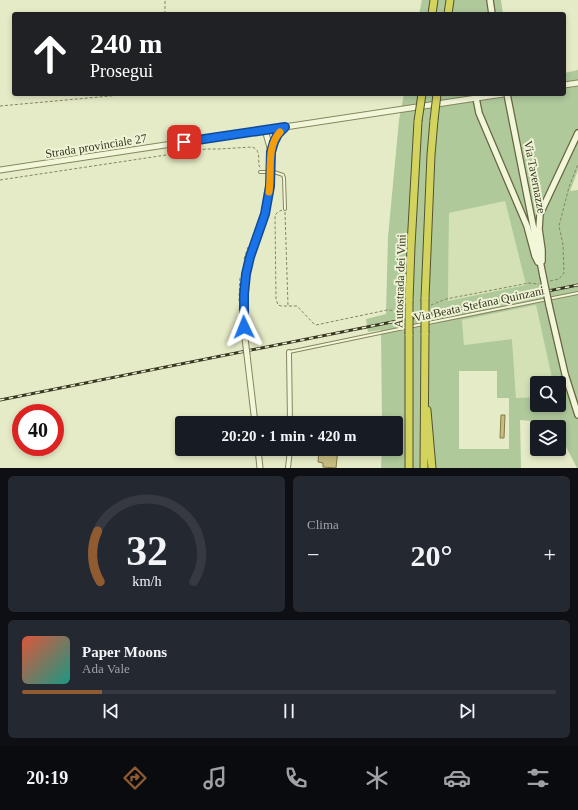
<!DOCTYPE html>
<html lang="it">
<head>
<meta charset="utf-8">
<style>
  body { margin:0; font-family:Georgia,serif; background:#242831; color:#f1f3f6; height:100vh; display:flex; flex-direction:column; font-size:15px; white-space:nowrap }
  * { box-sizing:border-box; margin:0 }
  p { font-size:13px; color:#9ea1a6 }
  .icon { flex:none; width:22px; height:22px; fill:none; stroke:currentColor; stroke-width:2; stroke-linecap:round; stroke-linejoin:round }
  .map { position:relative; height:468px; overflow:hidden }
  .sheet { display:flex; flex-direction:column; gap:8px; padding:8px; background:#0d0f14; flex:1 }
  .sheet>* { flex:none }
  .banner { position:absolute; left:12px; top:12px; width:554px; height:84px; border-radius:4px; box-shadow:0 2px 6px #0003; background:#202124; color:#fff; overflow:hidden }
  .buttons { position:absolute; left:530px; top:376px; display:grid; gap:8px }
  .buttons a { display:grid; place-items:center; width:36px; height:36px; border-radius:4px; background:#171b24; box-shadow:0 2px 6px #0003; font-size:20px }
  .speed { position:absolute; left:12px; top:404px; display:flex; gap:8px; font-size:20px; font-weight:700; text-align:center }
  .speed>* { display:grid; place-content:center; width:52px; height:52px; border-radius:50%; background:#171b24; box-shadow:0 2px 6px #0003; line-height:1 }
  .speed .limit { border:6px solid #d22; background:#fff; color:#111 }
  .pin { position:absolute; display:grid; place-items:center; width:34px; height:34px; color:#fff; margin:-17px; border-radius:8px; box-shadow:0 2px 6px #0006 }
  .me { position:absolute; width:44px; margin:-22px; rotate:358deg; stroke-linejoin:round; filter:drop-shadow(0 0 3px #0008) }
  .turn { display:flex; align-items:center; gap:14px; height:84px; padding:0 12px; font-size:18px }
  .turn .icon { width:52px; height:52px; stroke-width:2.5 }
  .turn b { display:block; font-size:28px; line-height:34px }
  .big { font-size:30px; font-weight:600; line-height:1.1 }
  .sheet .tile { flex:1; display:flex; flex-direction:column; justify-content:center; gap:6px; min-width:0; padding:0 14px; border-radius:6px; background:#242831 }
  .sheet .dial { align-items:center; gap:0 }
  .dial svg { height:104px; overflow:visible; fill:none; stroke:#363941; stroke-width:7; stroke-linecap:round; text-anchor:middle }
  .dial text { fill:#f1f3f6; stroke:none }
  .song { display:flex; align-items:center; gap:12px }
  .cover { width:48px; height:48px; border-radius:6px; background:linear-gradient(135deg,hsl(10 70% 55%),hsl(170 70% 35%)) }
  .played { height:4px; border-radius:2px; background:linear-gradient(90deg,#915b32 15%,#363941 15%) }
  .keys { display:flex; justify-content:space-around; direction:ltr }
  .heat { display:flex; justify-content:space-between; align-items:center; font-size:22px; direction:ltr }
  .sheet .tiles { flex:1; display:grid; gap:8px; grid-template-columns:1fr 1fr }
  .tile:last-child { grid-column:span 2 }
  .trip { position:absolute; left:175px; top:416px; width:228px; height:40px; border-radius:4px; background:#171b24; box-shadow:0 2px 6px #0003; font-weight:600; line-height:40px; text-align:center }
  .dock { display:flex; height:64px; justify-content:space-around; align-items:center; background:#090b0e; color:#9ea1a6 }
  .dock .icon { width:28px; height:28px }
  .dock .active { color:#915b32 }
  .dock b { font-size:18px; color:#f1f3f6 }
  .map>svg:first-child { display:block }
</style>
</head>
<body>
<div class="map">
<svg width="578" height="468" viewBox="0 0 578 468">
  <rect width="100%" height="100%" fill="#e6ebc7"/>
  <path fill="#d4e1b5" d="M 505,201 L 526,285 L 448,302 L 449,213 Z
    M 536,305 L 553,383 L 537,383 L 537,397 L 516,398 L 512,339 L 464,345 L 462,320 Z"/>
  <path fill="#afc99b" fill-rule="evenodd" d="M 422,0 L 501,0 L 503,14 L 419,14 Z
    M 578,70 L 578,170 L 570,191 L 578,190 L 578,468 L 577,468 L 559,433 L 559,427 L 556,427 L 554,423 L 520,420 L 521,468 L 381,468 L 382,449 L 396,449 L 396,423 L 382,423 L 381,330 L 368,332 L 366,319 L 386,314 L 388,237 L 399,120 L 404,94 L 564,94 L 564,73 ZM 505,201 L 526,285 L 448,301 L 449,213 ZM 536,305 L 553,383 L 559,383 L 559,405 L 537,405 L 537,397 L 516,398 L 512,339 L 464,345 L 462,320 ZM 459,371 L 497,371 L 497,398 L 509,398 L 509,449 L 459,449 Z"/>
  <path fill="#c7bd80" stroke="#837a45" d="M 501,415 L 505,415 L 504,438 L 500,438 Z
    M 319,449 L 338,449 L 336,468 L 323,467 L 323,463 L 318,462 Z"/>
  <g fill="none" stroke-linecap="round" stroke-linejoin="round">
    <g stroke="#86855e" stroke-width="4">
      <path id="service" d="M 260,172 L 274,172 L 283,175 L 284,178 L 285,209
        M 428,323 L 578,293
        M 289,352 L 423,324"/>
    </g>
    <g stroke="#86855e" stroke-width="6">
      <path id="minor" d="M 289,352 L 290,423
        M 288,468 L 290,449"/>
    </g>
    <g stroke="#86855e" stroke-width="7">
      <path id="tertiary" d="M 564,85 L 578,83
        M 265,130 L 271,151
        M 0,170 L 503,94
        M 245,338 L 243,316 L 246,274 L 250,257 L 265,214 L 270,186 L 271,152 L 274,142 L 278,135 L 285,127
        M 247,355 L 255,423
        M 258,449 L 260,468"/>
    </g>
    <g stroke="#686641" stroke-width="8">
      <path id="secondary" d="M 490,0 L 492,14
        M 507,94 L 543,276
        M 476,98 L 479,113 L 527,226 L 535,256 L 538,262
        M 542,261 L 542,250 L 539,229 L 540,214 L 578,133
        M 549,305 L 565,374 L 578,415"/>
    </g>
    <g stroke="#545131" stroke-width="9">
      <path id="motorway" d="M 432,14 L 434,0
        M 448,14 L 450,0
        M 425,299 L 431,155 L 434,120
        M 409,301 L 411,246 L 418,121
        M 409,334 L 409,468
        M 427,410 L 432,468
        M 424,468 L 425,333"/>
    </g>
    <path stroke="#86855e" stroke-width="1" stroke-dasharray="3 2" stroke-linecap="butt" d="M 165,14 L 165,0
      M 0,106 L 132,94
      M 0,180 L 206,149 L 219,149 L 252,147 C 261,150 258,159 259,166 L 261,168
      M 282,210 L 278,212 L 275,215 L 276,299 L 278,305 L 281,306 L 288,306
      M 285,212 L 288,306 L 297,306 L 313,323 L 316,325 L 387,310 L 403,311
      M 244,259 L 248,247
      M 550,281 L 559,279 L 564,273 L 563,245 L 559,226 L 569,187 L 578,164
      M 239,301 L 240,276
      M 431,305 L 446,299 L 529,283 L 539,284"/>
    <use href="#service" stroke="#f2f7da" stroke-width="2"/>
    <use href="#minor" stroke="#f2f7da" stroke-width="4"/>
    <use href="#tertiary" stroke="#f2f7da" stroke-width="5"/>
    <use href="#secondary" stroke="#f2f7da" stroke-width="5.5"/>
    <use href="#motorway" stroke="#d3d45e" stroke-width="7"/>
    <g stroke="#373620" stroke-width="3">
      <path id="rail" d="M 0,400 L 578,285"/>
    </g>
    <use href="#rail" stroke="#eff3d6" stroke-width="1.5" stroke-dasharray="4.5" stroke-linecap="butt"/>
    <g stroke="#86855e" stroke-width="7" stroke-linecap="butt">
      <path id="tertiary-bridge" d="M 245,338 L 247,355"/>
    </g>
    <g stroke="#686641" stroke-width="8" stroke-linecap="butt">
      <path id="secondary-bridge" d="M 543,276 L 549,305"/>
    </g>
    <g stroke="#545131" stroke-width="9" stroke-linecap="butt">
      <path id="motorway-bridge" d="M 434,120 L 437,94
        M 418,121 L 422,94
        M 425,333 L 425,299
        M 409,334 L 409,301"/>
    </g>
    <use href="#tertiary-bridge" stroke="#f2f7da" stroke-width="5"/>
    <use href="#secondary-bridge" stroke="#f2f7da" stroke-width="5.5"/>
    <use href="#motorway-bridge" stroke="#d3d45e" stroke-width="7"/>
  </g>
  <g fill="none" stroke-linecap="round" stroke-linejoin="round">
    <g stroke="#114b97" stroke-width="10">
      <path id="route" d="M 184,142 L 285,127 L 278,134 L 274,142 L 271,152 L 270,186 L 265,214 L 250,257 L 246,274 L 244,294 L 244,327"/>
    </g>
    <use href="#route" stroke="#1a73e8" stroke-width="7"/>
    <path stroke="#f59e0b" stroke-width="7" d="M 269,192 C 272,172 266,147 280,132"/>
  </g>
  <g text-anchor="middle" stroke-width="4" stroke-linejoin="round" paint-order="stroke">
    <g font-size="12" fill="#373620" stroke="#eff3d6">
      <text transform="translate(96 146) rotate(-9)" y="4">Strada provinciale 27</text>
      <text transform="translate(535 177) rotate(79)" y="4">Via Tavernazze</text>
      <text transform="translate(400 281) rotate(-88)" y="4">Autostrada dei Vini</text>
      <text transform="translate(479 304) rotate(-12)" y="4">Via Beata Stefana Quinzani</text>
    </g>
  </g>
</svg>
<div class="buttons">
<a><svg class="icon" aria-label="search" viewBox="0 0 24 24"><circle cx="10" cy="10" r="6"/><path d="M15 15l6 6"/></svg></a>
<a><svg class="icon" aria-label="layers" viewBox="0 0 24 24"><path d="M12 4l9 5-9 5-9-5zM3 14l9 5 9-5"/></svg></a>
</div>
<div class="speed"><div class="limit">40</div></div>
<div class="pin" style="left:184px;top:142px;background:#d93025"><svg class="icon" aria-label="arrive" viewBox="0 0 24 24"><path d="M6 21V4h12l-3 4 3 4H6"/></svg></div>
<svg class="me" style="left:244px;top:327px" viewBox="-20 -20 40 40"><path d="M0-17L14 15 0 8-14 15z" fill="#1a73e8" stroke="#fff" stroke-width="4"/></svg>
<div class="trip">20:20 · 1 min · 420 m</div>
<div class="banner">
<div class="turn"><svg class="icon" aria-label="ahead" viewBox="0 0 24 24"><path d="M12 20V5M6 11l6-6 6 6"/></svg><div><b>240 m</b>Prosegui</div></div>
</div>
</div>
<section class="sheet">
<div class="tiles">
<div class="tile dial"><svg viewBox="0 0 100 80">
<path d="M14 69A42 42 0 1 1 86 69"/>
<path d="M14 69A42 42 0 0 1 12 30" stroke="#915b32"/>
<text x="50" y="56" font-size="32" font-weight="700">32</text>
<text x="50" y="72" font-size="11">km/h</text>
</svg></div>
<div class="tile"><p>Clima</p>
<div class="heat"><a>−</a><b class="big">20°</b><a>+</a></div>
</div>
<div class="tile">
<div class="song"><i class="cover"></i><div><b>Paper Moons</b><p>Ada Vale</p></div></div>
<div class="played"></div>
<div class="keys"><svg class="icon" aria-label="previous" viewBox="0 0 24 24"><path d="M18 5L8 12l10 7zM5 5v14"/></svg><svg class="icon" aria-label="pause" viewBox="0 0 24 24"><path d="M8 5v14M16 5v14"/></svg><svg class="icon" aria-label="next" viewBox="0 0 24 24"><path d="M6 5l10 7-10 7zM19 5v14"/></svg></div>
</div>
</div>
</section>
<nav class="dock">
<b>20:19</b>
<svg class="icon active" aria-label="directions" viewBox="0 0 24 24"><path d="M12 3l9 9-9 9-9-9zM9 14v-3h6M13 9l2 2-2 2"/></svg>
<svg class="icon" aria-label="music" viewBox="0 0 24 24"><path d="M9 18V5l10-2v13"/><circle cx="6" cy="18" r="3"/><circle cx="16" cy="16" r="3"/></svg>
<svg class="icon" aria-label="phone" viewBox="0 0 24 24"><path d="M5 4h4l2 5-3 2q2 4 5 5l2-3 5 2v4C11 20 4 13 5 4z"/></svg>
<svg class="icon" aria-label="climate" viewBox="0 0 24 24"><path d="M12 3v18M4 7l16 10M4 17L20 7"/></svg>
<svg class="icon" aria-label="car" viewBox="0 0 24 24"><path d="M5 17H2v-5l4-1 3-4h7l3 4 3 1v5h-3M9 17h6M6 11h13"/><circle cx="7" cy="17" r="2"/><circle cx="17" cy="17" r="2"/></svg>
<svg class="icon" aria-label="filters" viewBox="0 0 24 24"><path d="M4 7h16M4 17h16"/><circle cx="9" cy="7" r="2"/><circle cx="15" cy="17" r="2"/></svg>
</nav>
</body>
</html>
